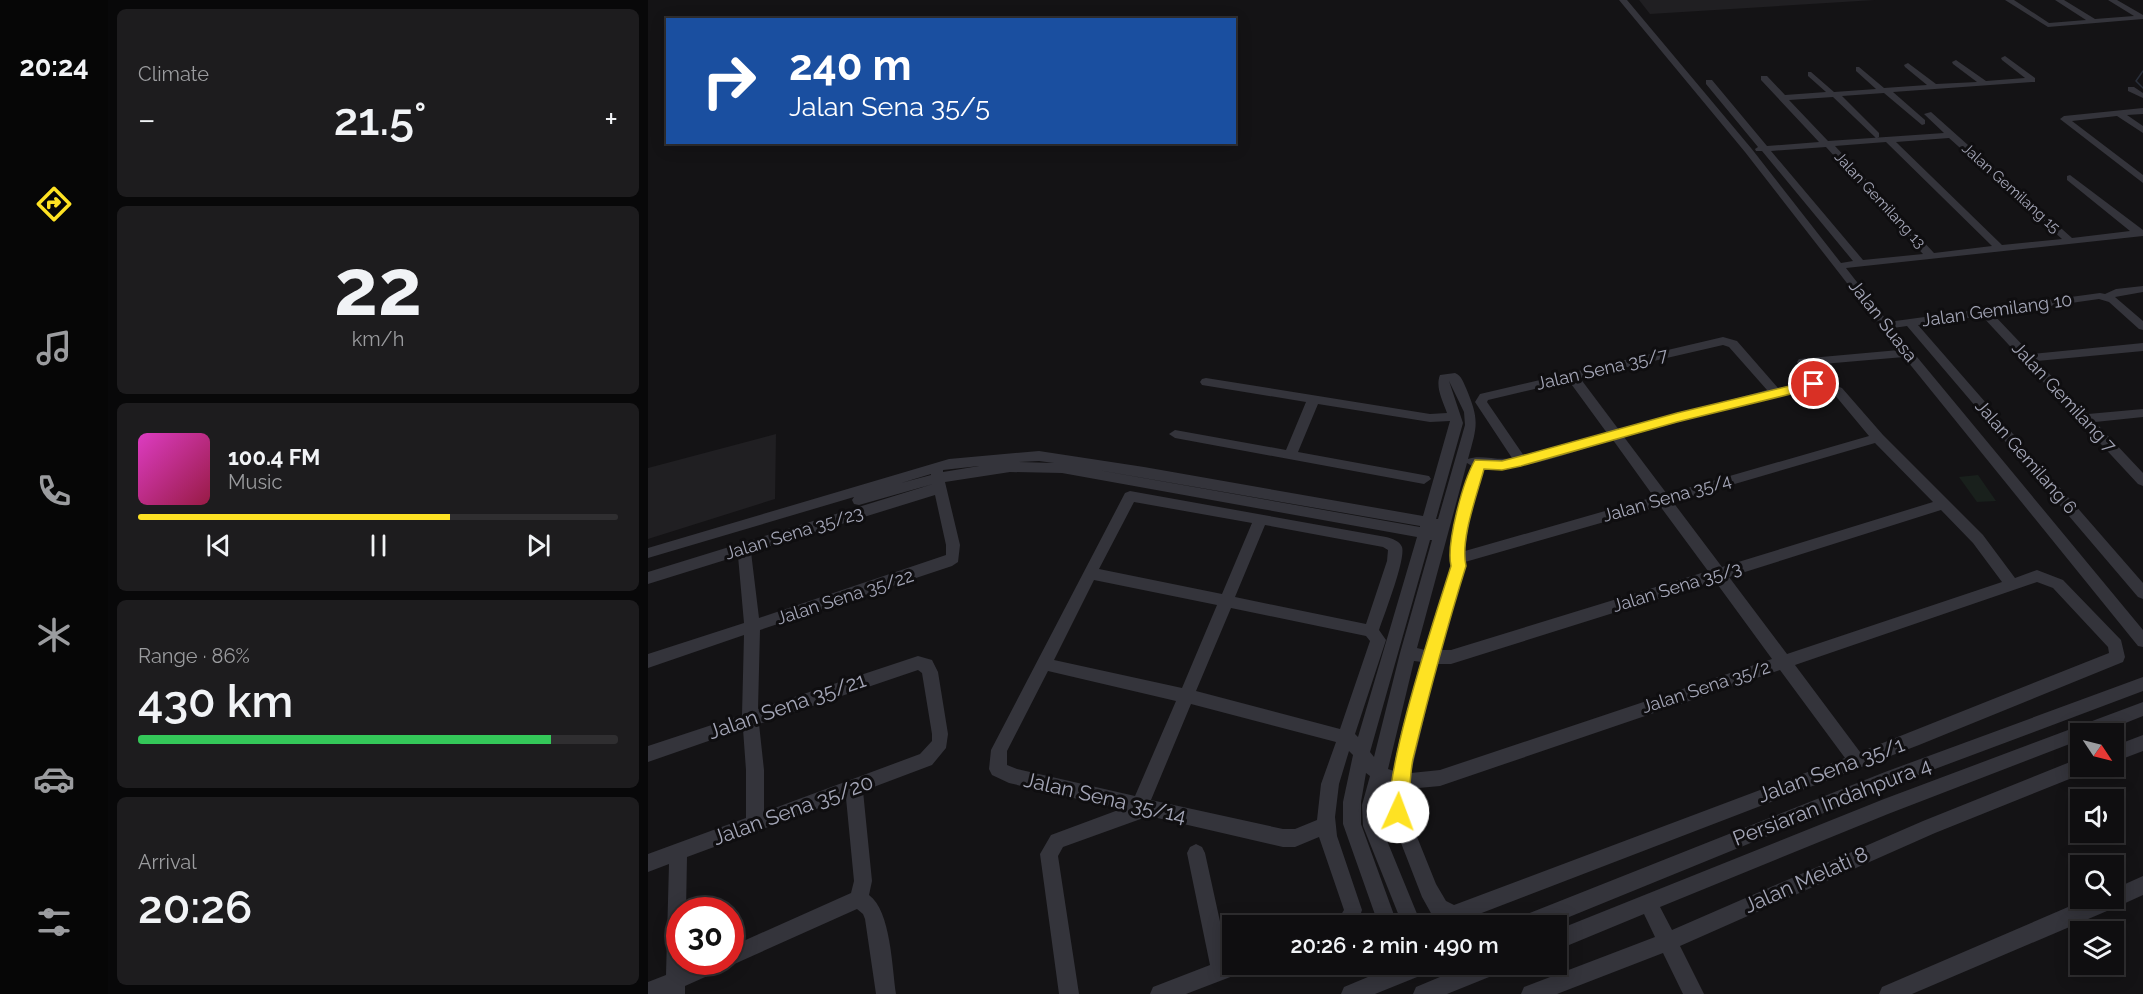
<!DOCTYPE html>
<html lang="en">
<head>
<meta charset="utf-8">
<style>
  body { margin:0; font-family:Raleway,sans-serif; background:#1d1c1e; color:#f1f3f6; height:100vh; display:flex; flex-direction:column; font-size:22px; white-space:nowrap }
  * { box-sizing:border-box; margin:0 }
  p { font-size:20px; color:#9b9c9f }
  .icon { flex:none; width:33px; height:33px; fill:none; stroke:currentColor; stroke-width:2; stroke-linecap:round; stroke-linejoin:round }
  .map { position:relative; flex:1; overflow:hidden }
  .details { display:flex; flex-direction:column; gap:9px; padding:9px; background:#080809; width:540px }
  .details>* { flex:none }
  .banner { position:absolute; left:18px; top:18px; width:570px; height:126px; border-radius:0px; box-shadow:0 3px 15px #0003,0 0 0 2px #2f2e30; background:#1a4fa0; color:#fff; overflow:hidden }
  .needle { width:39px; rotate:125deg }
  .buttons { position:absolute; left:1422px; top:723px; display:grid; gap:12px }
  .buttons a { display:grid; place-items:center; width:54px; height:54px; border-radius:0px; background:#0f0e10; box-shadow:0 3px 15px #0003,0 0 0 2px #2f2e30; font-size:30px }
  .speed { position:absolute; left:18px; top:897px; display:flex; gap:12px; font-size:30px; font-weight:700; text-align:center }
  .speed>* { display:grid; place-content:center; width:78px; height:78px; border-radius:50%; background:#0f0e10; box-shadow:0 3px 15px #0003,0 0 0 2px #2f2e30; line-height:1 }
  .speed .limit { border:9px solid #d22; background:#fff; color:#111 }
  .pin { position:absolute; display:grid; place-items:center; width:51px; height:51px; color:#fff; margin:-26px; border:3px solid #fff; border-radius:50%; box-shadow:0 2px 6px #0007 }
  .me { position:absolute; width:66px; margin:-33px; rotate:2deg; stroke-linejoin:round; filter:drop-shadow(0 0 4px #0008) }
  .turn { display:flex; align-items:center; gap:21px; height:126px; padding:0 24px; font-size:27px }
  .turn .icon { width:78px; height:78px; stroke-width:2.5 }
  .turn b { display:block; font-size:42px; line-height:51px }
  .big { font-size:45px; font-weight:600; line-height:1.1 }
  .details .tile { flex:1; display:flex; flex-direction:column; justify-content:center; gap:9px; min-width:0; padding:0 21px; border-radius:9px; background:#1d1c1e }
  .details .dial { align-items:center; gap:0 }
  .dial b { font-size:78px; line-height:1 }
  .song { display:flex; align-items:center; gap:18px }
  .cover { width:72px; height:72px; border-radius:9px; background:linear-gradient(135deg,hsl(310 70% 55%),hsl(340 70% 35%)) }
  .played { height:6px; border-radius:3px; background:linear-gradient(90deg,#fee223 65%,#2f2e30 65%) }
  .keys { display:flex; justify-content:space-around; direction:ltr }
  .heat { display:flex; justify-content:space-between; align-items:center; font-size:33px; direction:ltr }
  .charge { height:9px; border-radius:4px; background:linear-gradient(90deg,#34c759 86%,#2f2e30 0) }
  .trip { position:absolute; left:574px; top:915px; width:345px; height:60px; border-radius:0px; background:#0f0e10; box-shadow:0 3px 15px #0003,0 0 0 2px #2f2e30; font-weight:600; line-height:60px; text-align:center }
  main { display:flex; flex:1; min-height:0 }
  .menu { display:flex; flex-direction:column; width:108px; justify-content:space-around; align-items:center; background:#060606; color:#9b9c9f }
  .menu .icon { width:42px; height:42px }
  .menu .current { color:#fee223 }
  .menu b { font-size:27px; color:#f1f3f6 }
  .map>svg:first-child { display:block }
</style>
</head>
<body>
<main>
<nav class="menu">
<b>20:24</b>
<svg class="icon current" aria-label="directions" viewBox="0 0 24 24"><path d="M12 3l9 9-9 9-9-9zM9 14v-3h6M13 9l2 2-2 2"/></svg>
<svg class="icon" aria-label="music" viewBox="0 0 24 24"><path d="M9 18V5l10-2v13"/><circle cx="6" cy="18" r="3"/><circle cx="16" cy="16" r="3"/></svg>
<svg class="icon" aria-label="phone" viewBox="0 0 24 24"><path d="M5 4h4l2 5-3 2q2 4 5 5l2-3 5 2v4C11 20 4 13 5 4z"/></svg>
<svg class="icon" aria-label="climate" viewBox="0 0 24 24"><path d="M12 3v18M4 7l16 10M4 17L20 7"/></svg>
<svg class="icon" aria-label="car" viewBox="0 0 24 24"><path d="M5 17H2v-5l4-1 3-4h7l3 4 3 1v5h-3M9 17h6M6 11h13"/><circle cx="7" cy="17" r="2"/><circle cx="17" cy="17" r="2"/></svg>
<svg class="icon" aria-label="filters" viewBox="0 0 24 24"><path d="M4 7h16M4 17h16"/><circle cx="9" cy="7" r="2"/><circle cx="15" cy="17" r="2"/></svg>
</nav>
<section class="details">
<div class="tile"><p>Climate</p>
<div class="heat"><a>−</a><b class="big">21.5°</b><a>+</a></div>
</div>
<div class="tile dial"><b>22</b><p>km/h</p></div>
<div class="tile">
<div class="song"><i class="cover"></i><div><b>100.4 FM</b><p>Music</p></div></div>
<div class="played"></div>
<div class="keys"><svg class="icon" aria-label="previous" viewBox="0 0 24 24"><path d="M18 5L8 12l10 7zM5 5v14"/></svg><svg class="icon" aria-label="pause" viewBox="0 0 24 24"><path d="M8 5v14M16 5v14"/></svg><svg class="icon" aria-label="next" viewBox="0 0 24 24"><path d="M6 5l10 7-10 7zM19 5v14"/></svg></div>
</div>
<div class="tile"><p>Range · 86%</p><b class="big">430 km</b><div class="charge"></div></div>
<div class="tile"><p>Arrival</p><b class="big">20:26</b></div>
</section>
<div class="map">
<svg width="1495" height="994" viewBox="0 0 1495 994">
  <rect width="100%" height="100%" fill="#141315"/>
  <path fill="#201f22" d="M 991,0 L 1227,0 L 1002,14 Z
    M 128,434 L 127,499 L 0,539 L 0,468 Z"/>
  <path fill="#19201c" d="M 1330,475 L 1348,501 L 1329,502 L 1311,477 Z"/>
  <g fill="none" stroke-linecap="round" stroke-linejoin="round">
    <path stroke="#292f3a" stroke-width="1.5" d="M 1495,71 L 1488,81 L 1495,88"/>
    <path fill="#34343b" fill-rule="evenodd" d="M 971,0 L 979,0 L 1103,148 L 1193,263 L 1205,261 L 1114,151 L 1108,151 L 1107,149 L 1110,147 L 1058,84 L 1058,80 L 1064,80 L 1119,146 L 1171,142 L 1113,80 L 1113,76 L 1119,76 L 1137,95 L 1178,92 L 1160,76 L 1160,72 L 1163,72 L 1186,92 L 1228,89 L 1208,71 L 1208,67 L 1211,67 L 1236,88 L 1279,85 L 1257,67 L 1256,65 L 1260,63 L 1288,84 L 1329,82 L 1305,64 L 1304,62 L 1308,60 L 1338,81 L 1377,78 L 1354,60 L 1353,58 L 1357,56 L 1387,78 L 1387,82 L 1384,82 L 1245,92 L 1277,120 L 1277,124 L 1274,125 L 1236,93 L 1194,96 L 1231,133 L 1231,137 L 1228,138 L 1185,97 L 1141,100 L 1180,141 L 1296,133 L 1276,114 L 1283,112 L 1424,238 L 1482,231 L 1419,180 L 1419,176 L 1422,175 L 1495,230 L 1495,236 L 1198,268 L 1240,322 L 1452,293 L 1457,294 L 1468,289 L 1495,286 L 1495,292 L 1467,297 L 1495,321 L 1495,330 L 1491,329 L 1461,302 L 1451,299 L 1345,314 L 1383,354 L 1495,343 L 1495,351 L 1389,361 L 1440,414 L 1495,409 L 1495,417 L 1447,422 L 1495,473 L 1495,486 L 1490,484 L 1334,316 L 1270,325 L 1495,583 L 1495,599 L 1490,597 L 1259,326 L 1245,328 L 1495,630 L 1495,647 L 1490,646 L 1256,357 L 1163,365 L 1173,380 L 1194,388 L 1235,435 L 1335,535 L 1367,578 L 1389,570 L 1415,580 L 1473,640 L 1477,657 L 1475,662 L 1271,745 L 805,924 L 784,915 L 774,897 L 741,812 L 743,786 L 737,784 L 732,805 L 733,826 L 774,926 L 755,926 L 715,826 L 714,805 L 722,776 L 718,773 L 713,802 L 713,824 L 750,926 L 731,926 L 695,824 L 695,802 L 705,755 L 701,751 L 691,784 L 687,817 L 689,836 L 714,910 L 709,926 L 686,926 L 696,910 L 671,837 L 647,847 L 635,847 L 501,816 L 415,847 L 410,856 L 431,994 L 411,994 L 392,854 L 403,835 L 473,809 L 361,783 L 344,775 L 341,769 L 343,750 L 477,493 L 482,491 L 738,537 C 743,538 752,541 754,547 C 758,559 736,615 731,630 L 738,640 L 707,734 L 710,737 L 769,537 L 414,473 L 362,472 L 297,482 L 312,545 L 310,562 L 304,566 L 112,630 L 110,709 L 270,656 L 284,660 L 290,672 L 300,734 L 298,748 L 284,765 L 215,791 L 224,881 L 221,895 C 243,911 244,968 248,994 L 228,994 L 217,919 L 215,914 L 209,909 L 37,986 L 37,994 L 0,994 L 0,982 L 18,975 L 21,864 L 0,872 L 0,854 L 98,818 L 98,770 L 95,729 L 0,762 L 0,746 L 94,715 L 96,635 L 0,668 L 0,654 L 96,623 L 90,556 L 0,584 L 0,572 L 285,484 L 211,505 L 206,504 L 204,500 L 206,497 L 0,558 L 0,548 L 301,459 L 391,451 L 496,467 L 775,516 L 802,421 L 782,422 L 670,404 L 650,452 L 781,476 L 783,479 L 776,484 L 527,438 L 521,434 L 527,430 L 638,450 L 658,402 L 554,385 L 552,382 L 554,379 L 558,378 L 782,414 L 799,413 C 795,401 787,387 792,375 L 807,373 C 814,376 815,382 818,388 C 832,421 829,426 820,459 C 832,454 850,461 864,458 L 827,402 L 832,394 L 1075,337 L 1089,341 L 1130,388 L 1162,382 L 1149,362 L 1151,359 L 1251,350 L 1097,152 ZM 1301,138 L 1414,239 L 1354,245 L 1248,142 ZM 1238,142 L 1344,246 L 1286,253 L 1187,146 ZM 1178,147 L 1275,254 L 1215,260 L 1123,151 ZM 1075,345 L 1081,347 L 1119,390 L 971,430 L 932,378 ZM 801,381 L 816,412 L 817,425 L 790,519 L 788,519 L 815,423 ZM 921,381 L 959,433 L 876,456 L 839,402 L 840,400 ZM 1174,388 L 1186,394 L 1221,436 L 1019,494 L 976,437 L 1127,396 ZM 965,440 L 1006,497 L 817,551 L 822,514 L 836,468 C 874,472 927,451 965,440 ZM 1227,443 L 1285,502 L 1074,567 L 1025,502 ZM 391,461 L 406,463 L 371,462 ZM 819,463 L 824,466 L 806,527 L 803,566 L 777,650 L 769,648 ZM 331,466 L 295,472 L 295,470 ZM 444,469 L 772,526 L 772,527 ZM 283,474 L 283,475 L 253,483 ZM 287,495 L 298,545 L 298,555 L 111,618 L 103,552 ZM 486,502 L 604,523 L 574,594 L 451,569 ZM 1012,506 L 1060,571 L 803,650 L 793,650 L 817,562 ZM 1293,510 L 1325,543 L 1354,582 L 1139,654 L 1081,577 ZM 617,525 L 735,547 L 740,550 L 739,561 L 718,624 L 587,597 ZM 782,540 L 784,540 L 752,653 L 726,757 L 722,752 ZM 446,580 L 569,605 L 534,688 L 406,660 ZM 1067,581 L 1124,659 L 792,770 L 763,773 L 789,664 L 803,664 ZM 1389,582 L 1405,588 L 1460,647 L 1461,653 L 1212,752 L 1147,665 ZM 583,608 L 718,636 L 722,641 L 692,729 L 548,691 ZM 766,661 L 774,662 L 746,771 L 740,769 ZM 270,670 L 274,673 L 284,734 L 284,741 L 272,754 L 116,812 L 116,770 L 111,724 ZM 1132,670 L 1197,758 L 806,905 L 798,901 L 788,884 L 759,812 L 760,789 L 792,786 ZM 400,671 L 528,701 L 487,796 L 369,769 L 359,765 L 359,751 ZM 543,704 L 688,742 L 673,784 L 669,820 L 647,829 L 635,829 L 503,800 ZM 198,798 L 206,881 L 203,893 L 82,947 L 82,962 L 49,962 L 37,966 L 37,962 L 32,962 L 32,910 L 38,910 L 39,857 Z
      M 1357,0 L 1366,0 L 1401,23 L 1438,20 L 1407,0 L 1416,0 L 1447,19 L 1486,16 L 1460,0 L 1469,0 L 1495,15 L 1495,19 L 1400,27 Z
      M 1480,87 L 1486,87 L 1495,93 L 1495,98 L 1480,91 Z
      M 1495,108 L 1495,114 L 1479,115 L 1495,126 L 1495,133 L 1469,116 L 1424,121 L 1495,175 L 1495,183 L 1412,119 L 1416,116 Z
      M 1495,677 L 1495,691 L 1247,784 L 899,926 L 865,926 L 867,919 L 874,916 L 1237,772 Z
      M 1495,702 L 1495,716 L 1450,734 L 1432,734 L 1432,740 L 1240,814 L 1012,907 L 1024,930 L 1275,821 L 1427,760 L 1432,758 L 1432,766 L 1441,766 L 1439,772 L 1287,833 L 1032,946 L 1056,994 L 1035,994 L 1015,953 L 909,994 L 873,994 L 876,987 L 1007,937 L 996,914 L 909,950 L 909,930 L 1236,799 Z
      M 1495,735 L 1495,751 L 1466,762 L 1466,746 Z
      M 548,844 L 554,847 L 557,853 L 580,958 L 585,956 L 585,964 L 601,964 L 598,971 L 538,994 L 502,994 L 505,987 L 562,965 L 539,853 L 542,847 Z
      M 1495,876 L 1495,895 L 1473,905 L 1264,994 L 1231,994 L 1234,987 L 1441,898 L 1466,898 L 1466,889 Z
      M 751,964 L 787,964 L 784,971 L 727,994 L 693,994 L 696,987 Z
      M 823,964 L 859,964 L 856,971 L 799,994 L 765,994 L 768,987 Z"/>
  </g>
  <path fill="#fee223" stroke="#a59317" stroke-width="1.5" d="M 1166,380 L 1171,381 L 1171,387 L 1029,422 L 873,466 L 854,470 L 836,469 C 829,495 812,540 818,566 C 798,630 781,694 765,759 C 761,777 763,802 756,818 L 750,821 L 744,818 C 730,786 790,608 803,566 C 798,543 815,481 827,460 L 854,461 L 873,456 L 1029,413 Z"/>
  <g text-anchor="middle" stroke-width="6" stroke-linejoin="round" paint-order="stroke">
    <g font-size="15" fill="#a4a6b7" stroke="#0f0e10">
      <text transform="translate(1363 188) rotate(42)" y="5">Jalan Gemilang 15</text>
      <text transform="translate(1232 200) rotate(47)" y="5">Jalan Gemilang 13</text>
    </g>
    <g font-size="18" fill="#a4a6b7" stroke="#0f0e10">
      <text transform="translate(1349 310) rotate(-8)" y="6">Jalan Gemilang 10</text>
      <text transform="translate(1235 321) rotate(52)" y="6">Jalan Suasa</text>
      <text transform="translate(954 369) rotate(-13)" y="6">Jalan Sena 35/7</text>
      <text transform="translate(1416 397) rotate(47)" y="6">Jalan Gemilang 7</text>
      <text transform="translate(1378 457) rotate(49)" y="6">Jalan Gemilang 6</text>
      <text transform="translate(1019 498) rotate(-16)" y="6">Jalan Sena 35/4</text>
      <text transform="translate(146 533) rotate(-17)" y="6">Jalan Sena 35/23</text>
      <text transform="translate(1029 587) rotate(-17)" y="6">Jalan Sena 35/3</text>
      <text transform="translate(197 597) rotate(-18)" y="6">Jalan Sena 35/22</text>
      <text transform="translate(1058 687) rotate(-18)" y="6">Jalan Sena 35/2</text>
    </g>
    <g font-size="21" fill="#a4a6b7" stroke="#0f0e10">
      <text transform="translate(139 706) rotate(-19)" y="7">Jalan Sena 35/21</text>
      <text transform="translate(1183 770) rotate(-20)" y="7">Jalan Sena 35/1</text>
      <text transform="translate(457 798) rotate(13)" y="7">Jalan Sena 35/14</text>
      <text transform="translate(1184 802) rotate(-21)" y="7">Persiaran Indahpura 4</text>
      <text transform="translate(145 810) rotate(-20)" y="7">Jalan Sena 35/20</text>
      <text transform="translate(1158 880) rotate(-24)" y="7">Jalan Melati 8</text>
    </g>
  </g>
</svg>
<div class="buttons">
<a><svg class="needle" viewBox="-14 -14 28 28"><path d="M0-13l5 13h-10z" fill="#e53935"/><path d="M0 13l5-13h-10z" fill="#9b9c9f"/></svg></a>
<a><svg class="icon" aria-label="sound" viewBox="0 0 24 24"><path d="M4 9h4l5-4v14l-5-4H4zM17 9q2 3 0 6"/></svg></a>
<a><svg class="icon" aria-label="search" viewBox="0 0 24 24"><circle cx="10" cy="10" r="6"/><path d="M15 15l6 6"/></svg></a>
<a><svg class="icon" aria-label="layers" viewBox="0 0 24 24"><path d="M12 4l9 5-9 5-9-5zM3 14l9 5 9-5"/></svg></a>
</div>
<div class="speed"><div class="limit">30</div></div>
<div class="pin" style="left:1166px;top:384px;background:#d93025"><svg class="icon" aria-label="arrive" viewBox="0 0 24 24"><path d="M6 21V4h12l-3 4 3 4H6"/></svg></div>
<svg class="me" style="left:750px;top:812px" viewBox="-20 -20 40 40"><circle r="19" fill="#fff"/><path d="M0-13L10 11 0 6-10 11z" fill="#fee223"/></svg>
<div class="trip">20:26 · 2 min · 490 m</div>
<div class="banner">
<div class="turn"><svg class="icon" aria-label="right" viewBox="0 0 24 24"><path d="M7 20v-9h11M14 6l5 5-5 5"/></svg><div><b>240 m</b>Jalan Sena 35/5</div></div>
</div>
</div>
</main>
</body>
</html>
